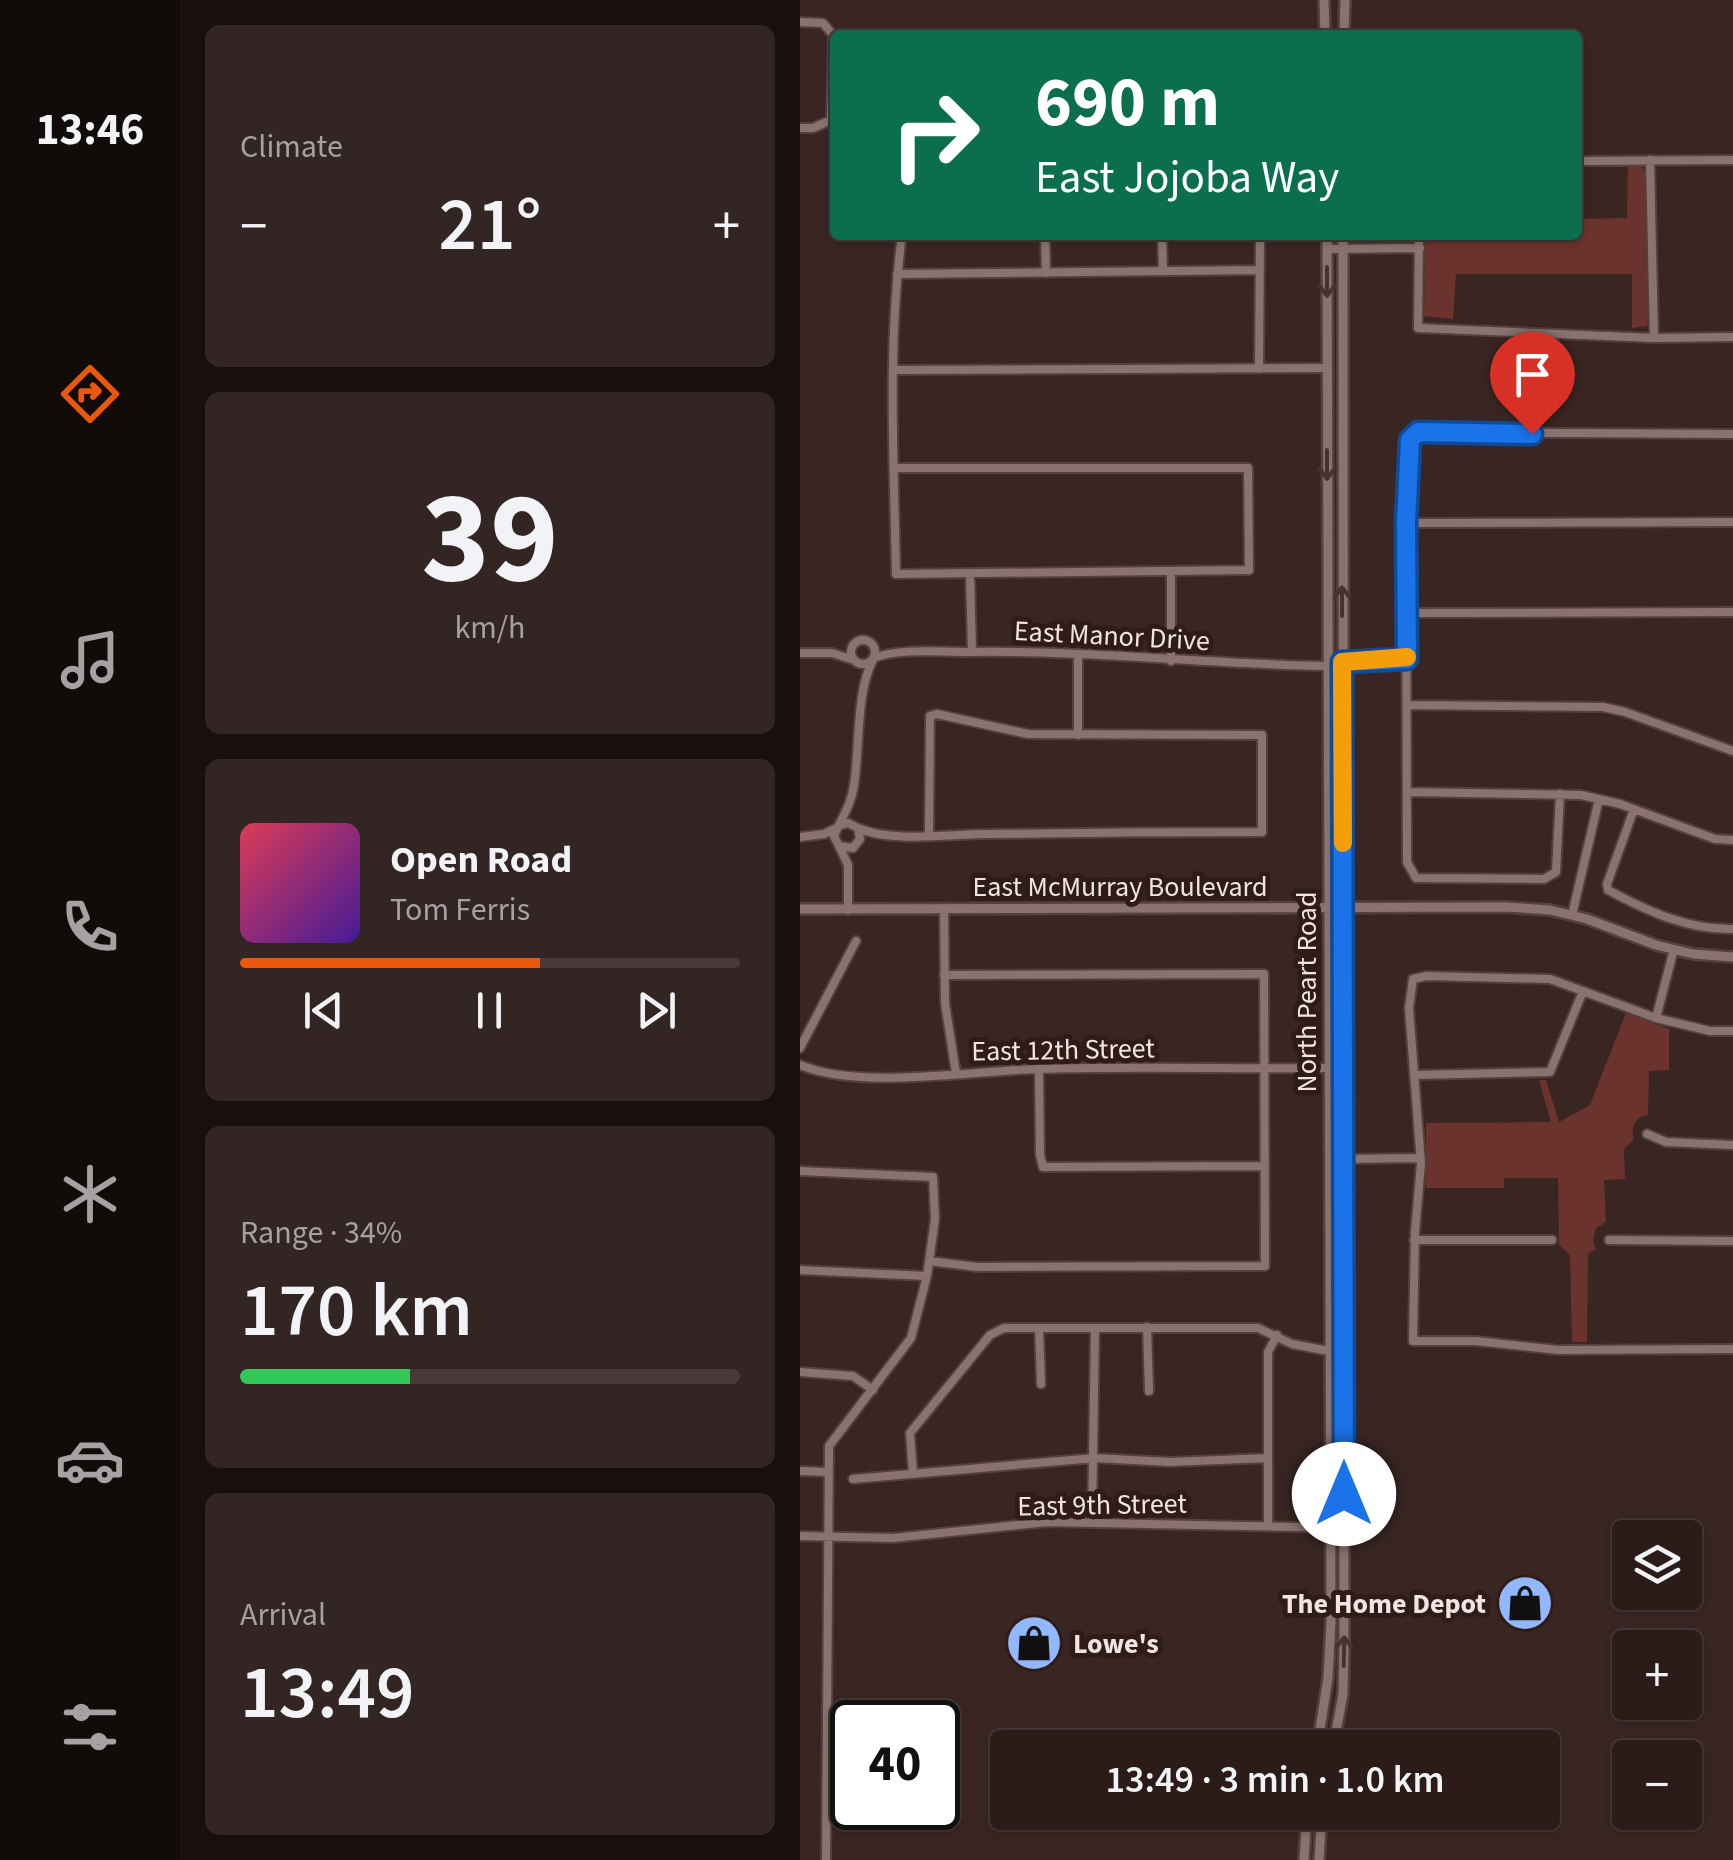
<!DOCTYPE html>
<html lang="en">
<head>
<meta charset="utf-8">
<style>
  body { margin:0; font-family:"Source Sans 3",sans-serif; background:#332523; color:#f1f3f6; height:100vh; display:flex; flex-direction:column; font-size:38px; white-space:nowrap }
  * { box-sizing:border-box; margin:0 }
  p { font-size:32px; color:#a6a1a2 }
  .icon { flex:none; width:55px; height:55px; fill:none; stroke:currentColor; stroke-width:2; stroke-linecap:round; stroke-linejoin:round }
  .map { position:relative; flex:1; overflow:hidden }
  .drawer { display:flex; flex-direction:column; gap:25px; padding:25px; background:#180f0e; width:620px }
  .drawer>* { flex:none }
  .top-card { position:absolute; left:30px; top:30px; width:752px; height:210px; border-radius:10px; box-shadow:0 2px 8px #0004,0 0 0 2px #473a39; background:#0b6e4f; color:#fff; overflow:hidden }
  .controls { position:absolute; left:812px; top:1520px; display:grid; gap:20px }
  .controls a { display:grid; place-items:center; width:90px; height:90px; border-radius:10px; background:#2b1c1a; box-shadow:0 2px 8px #0004,0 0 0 2px #473a39; font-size:50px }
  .speed { position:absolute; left:30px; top:1700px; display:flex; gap:20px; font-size:50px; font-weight:700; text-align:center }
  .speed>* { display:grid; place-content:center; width:130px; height:130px; border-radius:50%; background:#2b1c1a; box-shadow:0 2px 8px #0004,0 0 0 2px #473a39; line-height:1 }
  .speed .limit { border:5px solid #111; border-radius:15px; background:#fff; color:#111 }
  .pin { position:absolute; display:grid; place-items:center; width:85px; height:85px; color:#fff; margin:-102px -42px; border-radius:50% 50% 50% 0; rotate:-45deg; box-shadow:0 0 10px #0007 }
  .pin .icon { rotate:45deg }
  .me { position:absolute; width:110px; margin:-55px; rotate:0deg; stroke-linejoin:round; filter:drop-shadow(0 0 8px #0008) }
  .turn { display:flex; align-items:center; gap:35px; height:210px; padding:0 40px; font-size:45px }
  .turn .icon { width:130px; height:130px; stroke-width:2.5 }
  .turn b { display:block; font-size:70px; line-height:85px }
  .big { font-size:75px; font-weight:600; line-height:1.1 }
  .drawer .widget { flex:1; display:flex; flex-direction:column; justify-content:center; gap:15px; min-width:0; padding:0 35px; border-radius:15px; background:#332523 }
  .drawer .dial { align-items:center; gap:0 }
  .dial b { font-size:130px; line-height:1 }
  .song { display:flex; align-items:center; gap:30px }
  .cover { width:120px; height:120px; border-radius:15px; background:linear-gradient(135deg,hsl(350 70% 55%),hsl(260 70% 35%)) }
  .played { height:10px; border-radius:5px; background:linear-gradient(90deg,#ea580c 60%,#473a39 60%) }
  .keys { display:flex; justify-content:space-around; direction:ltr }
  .heat { display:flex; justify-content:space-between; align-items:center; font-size:55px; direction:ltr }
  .charge { height:15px; border-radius:8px; background:linear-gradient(90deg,#34c759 34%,#473a39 0) }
  .trip { position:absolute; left:190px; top:1730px; width:570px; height:100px; border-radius:10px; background:#2b1c1a; box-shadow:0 2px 8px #0004,0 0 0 2px #473a39; font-weight:600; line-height:100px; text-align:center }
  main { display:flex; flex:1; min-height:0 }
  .tabs { display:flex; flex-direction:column; width:180px; justify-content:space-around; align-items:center; background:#110b0a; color:#a6a1a2 }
  .tabs .icon { width:70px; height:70px }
  .tabs .active { color:#ea580c }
  .tabs b { font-size:45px; color:#f1f3f6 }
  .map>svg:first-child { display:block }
</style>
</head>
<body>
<main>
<nav class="tabs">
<b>13:46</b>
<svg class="icon active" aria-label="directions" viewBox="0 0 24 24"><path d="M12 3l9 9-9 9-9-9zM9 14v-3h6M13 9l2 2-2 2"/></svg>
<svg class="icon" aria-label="music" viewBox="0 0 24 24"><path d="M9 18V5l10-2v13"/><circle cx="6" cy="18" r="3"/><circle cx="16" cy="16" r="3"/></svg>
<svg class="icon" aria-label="phone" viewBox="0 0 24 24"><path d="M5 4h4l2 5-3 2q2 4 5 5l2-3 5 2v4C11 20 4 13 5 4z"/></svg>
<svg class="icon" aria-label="climate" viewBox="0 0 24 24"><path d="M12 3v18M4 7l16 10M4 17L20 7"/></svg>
<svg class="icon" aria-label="car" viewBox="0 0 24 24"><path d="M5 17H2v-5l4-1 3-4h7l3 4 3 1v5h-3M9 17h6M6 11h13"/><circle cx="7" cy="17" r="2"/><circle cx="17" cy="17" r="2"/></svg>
<svg class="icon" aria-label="filters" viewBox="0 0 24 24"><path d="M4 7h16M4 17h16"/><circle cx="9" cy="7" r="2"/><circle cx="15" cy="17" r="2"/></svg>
</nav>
<section class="drawer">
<div class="widget"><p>Climate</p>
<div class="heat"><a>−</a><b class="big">21°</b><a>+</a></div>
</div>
<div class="widget dial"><b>39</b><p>km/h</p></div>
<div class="widget">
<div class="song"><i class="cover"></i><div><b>Open Road</b><p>Tom Ferris</p></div></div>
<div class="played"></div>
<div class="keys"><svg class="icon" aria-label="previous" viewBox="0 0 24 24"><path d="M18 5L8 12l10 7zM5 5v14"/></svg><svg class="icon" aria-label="pause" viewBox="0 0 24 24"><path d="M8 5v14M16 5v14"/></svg><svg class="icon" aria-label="next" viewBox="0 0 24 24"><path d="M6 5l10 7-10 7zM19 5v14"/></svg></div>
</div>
<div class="widget"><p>Range · 34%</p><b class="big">170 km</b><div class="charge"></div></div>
<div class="widget"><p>Arrival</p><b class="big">13:49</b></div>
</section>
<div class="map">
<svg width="933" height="1860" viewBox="0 0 933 1860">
  <rect width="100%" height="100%" fill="#392623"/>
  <path fill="#6b332d" d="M 828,165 L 839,165 L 846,172 L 850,293 L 847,326 L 832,328 L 832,274 L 656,274 L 653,319 L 624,316 L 625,235 L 778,235 L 778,219 L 827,218 Z
    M 826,1013 L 869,1029 L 869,1070 L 849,1071 L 848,1115 C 835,1117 830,1127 834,1139 L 824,1149 L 825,1179 L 804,1180 L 806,1222 L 796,1228 L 793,1241 L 796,1249 L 788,1254 L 787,1342 L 772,1342 L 770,1255 L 759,1245 L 758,1178 L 704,1178 L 704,1188 L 626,1188 L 626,1123 L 751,1122 L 739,1080 L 746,1080 L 759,1122 L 790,1105 Z"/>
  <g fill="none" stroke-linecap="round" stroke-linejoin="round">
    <g stroke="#52413f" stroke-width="12">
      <path id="minor" d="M 0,22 L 23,23 L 33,35 L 31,120 L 13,128 L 0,128
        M 850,160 L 854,338
        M 778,161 L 933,160
        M 245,235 L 246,273
        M 362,235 L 363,271
        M 619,235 L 618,328 L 854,338 L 933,337
        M 527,249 L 620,248
        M 97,274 L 460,270
        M 459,369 L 460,235
        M 93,370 L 526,368
        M 94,468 L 448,468 L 449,570 L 96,574 C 94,461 87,347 102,235
        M 606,523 L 933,522
        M 371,571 L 371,661
        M 170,573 L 172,652
        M 607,613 L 933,612
        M51 652a12 12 0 1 1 24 0a12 12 0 1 1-24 0Z
        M 0,653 L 32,653 L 54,660
        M 278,654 L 278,735
        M 73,658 C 102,648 135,652 165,652 C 286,650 406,664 527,666
        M 542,661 L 607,659
        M 607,705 L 803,707 L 825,712 L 933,751
        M 607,792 L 781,795 L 820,804 L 915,839 L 933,840
        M 760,794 L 756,872 L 744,879 L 616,878 L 607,862 L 606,523 L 610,440 L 618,432 L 933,434
        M 834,809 L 807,884 L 808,890 C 847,911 888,930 933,929
        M 40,825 L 48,823 L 58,828 L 60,839 L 53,848 L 39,846 L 34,836 C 42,816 50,809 54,785 C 60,747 56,691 73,660
        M 58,828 C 92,843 149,834 187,834 C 279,833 370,832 462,832 L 462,735 L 228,734 L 137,714 L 130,716 L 129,835
        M 0,837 L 24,834 L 37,828
        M 39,846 L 48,865 L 48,910
        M 144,909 L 145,1003 L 156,1073
        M 772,915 L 799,799
        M 856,1018 L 874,949
        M 933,1031 L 910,1031 L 856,1018 L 750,979 L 626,976 L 613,979 L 609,1008 L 621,1163 L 615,1232 L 613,1341 L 676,1341 L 758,1350 L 933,1349
        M 0,1048 L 56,941
        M 0,1065 C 59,1090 170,1071 236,1069 C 333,1066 431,1069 528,1068
        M 239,1069 L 240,1155 L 243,1167 L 465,1166
        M 614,1075 L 750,1072 L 783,991
        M 847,1134 L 866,1142 L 933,1145
        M 543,1159 L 620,1158
        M 0,1171 L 133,1177 L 135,1219 L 127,1276 L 111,1338 L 29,1446 L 26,1860
        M 614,1240 L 752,1240
        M 809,1240 L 933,1241
        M 129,1261 L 177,1267 L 465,1266 L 464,974 L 144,975
        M 0,1270 L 127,1276
        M 347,1327 L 349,1391
        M 239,1328 L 241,1384
        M 0,1372 L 53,1376 L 73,1390
        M 0,1471 L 28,1472
        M 113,1474 L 110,1433 L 190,1335 L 204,1328 L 458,1328 L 492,1344 L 529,1351
        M 53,1479 L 295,1458 L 370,1462 L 468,1458
        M 292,1521 L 295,1328
        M 468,1526 L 468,1352 L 477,1335
        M 0,1536 L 93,1538 L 247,1522 L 544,1528"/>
    </g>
    <g stroke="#52413f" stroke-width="14">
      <path id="tertiary" d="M 524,0 L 525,35
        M 544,35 L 545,0
        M 0,909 L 706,907 L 750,910 L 787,919 L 856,945 L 893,954 L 933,957
        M 517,1748 L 528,1678 L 531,1622 L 527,235
        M 533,1748 L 543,1694 L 544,1650 L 543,235
        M 504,1860 L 507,1812
        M 519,1860 L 522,1812"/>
    </g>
    <use href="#minor" stroke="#8a736f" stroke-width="8"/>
    <use href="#tertiary" stroke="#8a736f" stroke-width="9"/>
  </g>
  <defs><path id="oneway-shaft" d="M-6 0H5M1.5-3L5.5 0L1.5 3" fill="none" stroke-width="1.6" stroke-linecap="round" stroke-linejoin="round" transform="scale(2.5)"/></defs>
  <g stroke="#46322e">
    <use href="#oneway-shaft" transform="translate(527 282) rotate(90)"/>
    <use href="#oneway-shaft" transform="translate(527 465) rotate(90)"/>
    <use href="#oneway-shaft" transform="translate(542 601) rotate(-90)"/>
    <use href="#oneway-shaft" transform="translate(544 1651) rotate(-89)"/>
  </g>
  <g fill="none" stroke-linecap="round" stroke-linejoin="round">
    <g stroke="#114b97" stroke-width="25">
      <path id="route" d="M 544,1494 L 542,662 L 607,659 L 606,523 L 610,440 L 618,432 L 732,434"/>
    </g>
    <use href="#route" stroke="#1a73e8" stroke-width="18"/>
    <path stroke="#f59e0b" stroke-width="18" d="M 543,843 L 542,662 L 607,657"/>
  </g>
  <defs>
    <g id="shop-disc" transform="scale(2.875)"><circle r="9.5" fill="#93b7fd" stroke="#2f1c19"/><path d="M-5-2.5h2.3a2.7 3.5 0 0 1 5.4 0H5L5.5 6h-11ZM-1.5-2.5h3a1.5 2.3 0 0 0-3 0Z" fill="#111"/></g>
  </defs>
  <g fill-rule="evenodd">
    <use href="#shop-disc" x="725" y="1603"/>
    <use href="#shop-disc" x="234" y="1643"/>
  </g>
  <g text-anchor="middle" stroke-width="10" stroke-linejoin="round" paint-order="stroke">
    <g font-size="28" fill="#f1e4e2" stroke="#2f1c19">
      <text transform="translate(312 635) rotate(3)" y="10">East Manor Drive</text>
      <text x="320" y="896">East McMurray Boulevard</text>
      <text transform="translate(506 992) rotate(-90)" y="10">North Peart Road</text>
      <text transform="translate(263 1049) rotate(-1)" y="10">East 12th Street</text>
      <text transform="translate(302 1504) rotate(-1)" y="10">East 9th Street</text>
    </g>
    <g font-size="28" font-weight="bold" fill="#f1e4e2" stroke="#2f1c19" text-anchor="end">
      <text x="686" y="1613">The Home Depot</text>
      <text x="273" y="1653" text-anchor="start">Lowe's</text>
    </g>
  </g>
</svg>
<div class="controls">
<a><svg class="icon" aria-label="layers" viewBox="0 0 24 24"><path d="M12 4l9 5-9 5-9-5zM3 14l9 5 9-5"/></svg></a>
<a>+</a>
<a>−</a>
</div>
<div class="speed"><div class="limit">40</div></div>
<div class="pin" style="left:732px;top:434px;background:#d93025"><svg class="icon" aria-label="arrive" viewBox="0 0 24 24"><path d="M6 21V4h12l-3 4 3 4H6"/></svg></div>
<svg class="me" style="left:544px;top:1494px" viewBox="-20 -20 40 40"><circle r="19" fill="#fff"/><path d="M0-13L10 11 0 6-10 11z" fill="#1a73e8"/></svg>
<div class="trip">13:49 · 3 min · 1.0 km</div>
<div class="top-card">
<div class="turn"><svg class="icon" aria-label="right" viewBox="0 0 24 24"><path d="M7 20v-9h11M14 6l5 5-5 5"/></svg><div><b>690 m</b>East Jojoba Way</div></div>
</div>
</div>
</main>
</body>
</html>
